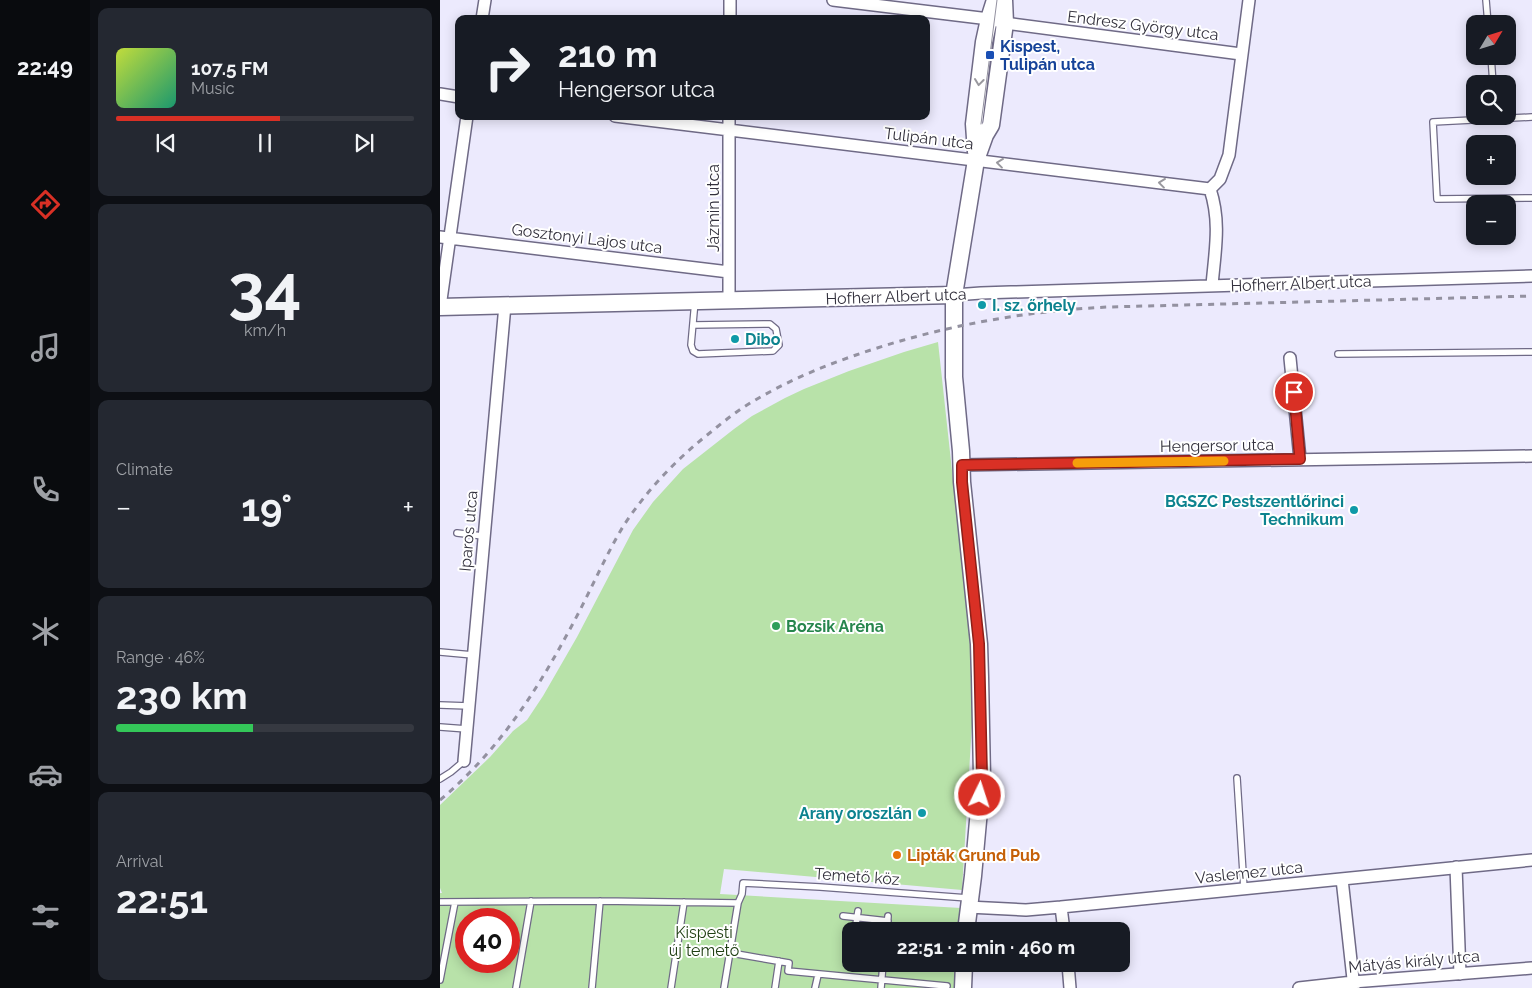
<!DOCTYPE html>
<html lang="en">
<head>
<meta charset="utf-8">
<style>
  body { margin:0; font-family:Raleway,sans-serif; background:#242831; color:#f1f3f6; height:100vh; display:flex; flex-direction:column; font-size:19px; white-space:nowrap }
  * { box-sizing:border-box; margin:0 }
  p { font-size:16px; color:#9ea1a6 }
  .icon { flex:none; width:28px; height:28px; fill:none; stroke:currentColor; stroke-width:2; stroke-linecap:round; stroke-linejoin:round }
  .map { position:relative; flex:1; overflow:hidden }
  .details { display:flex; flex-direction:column; gap:8px; padding:8px; background:#0d0f14; width:350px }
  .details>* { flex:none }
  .hud { position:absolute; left:15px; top:15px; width:475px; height:105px; border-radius:10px; box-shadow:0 2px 12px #0003; background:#171b24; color:#f1f3f6; overflow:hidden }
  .needle { width:32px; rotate:52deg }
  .controls { position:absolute; left:1026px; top:15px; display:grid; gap:10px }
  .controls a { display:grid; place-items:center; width:50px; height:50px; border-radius:10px; background:#171b24; box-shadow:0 2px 12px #0003; font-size:25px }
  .speed { position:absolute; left:15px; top:908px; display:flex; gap:10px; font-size:25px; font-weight:700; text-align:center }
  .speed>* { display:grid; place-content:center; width:65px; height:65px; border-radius:50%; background:#171b24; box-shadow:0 2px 12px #0003; line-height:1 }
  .speed .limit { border:8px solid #d22; background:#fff; color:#111 }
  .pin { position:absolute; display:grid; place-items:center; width:42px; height:42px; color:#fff; margin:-21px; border:2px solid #fff; border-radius:50%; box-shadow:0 1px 5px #0007 }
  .me { position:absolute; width:55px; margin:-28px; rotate:4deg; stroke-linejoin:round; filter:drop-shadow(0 0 4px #0008) }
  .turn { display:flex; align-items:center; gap:18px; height:105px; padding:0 20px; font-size:22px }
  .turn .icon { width:65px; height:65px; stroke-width:2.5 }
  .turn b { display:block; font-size:35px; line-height:42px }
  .big { font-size:38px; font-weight:700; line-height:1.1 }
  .details .card { flex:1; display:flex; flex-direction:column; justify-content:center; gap:8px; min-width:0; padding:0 18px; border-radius:10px; background:#242831 }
  .details .dial { align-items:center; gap:0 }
  .dial b { font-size:65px; line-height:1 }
  .song { display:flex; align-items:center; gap:15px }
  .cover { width:60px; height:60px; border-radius:8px; background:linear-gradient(135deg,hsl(70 70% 55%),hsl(160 70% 35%)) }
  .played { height:5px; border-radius:2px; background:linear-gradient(90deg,#d93025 55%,#363941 55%) }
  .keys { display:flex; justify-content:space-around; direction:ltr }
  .heat { display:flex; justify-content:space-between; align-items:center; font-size:28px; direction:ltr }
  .charge { height:8px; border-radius:4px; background:linear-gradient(90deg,#34c759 46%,#363941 0) }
  .trip { position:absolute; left:402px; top:922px; width:288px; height:50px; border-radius:10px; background:#171b24; box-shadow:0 2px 12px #0003; font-weight:700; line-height:50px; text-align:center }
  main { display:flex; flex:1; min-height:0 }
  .menu { display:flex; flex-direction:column; width:90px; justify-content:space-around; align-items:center; background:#090b0e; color:#9ea1a6 }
  .menu .icon { width:35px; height:35px }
  .menu .on { color:#d93025 }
  .menu b { font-size:22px; color:#f1f3f6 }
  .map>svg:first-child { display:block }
</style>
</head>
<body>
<main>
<nav class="menu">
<b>22:49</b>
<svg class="icon on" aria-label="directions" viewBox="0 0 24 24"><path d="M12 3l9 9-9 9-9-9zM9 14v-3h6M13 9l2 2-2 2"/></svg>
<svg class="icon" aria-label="music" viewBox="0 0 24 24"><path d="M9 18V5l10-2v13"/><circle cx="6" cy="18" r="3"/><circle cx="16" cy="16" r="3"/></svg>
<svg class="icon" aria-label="phone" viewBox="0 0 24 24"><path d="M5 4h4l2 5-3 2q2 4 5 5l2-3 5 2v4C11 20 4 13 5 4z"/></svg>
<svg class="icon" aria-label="climate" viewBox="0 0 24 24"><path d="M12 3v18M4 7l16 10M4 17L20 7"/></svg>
<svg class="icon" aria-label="car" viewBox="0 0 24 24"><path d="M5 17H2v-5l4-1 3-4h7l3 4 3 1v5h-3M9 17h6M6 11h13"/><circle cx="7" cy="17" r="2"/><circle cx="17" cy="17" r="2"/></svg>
<svg class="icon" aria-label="filters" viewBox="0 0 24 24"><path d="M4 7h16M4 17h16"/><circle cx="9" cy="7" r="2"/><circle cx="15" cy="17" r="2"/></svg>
</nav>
<section class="details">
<div class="card">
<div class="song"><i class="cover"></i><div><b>107.5 FM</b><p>Music</p></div></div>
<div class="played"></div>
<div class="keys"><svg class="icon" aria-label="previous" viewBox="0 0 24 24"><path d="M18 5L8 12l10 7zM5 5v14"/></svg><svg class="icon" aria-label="pause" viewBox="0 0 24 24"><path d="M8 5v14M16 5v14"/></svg><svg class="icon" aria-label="next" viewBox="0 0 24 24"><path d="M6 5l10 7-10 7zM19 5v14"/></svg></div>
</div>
<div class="card dial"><b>34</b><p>km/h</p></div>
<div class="card"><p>Climate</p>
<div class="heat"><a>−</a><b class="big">19°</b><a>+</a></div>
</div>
<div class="card"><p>Range · 46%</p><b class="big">230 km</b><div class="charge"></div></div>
<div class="card"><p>Arrival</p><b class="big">22:51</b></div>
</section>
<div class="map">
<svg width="1092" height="988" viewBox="0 0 1092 988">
  <rect width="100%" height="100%" fill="#eceafd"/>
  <path fill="#b8e2a9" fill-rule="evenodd" d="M 498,342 L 527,608 L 534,690 L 522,890 L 284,869 L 280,894 L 521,908 L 520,931 L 411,931 L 411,964 L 518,964 L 517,988 L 0,988 L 0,893 L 2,893 L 0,888 L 0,805 L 50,757 L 73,731 L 87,720 L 103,696 L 137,637 L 193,530 L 213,502 L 243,469 L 294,429 L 312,416 L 345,398 L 364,389 L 409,371 L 464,352 ZM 26,919 L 69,919 L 69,961 L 26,961 Z"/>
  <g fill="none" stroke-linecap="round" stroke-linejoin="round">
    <g stroke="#6f6a86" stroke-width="8">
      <path id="lane" d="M 1046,0 L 1048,24
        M 1051,56 L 1053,84
        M 1092,117 L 993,122 L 997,199 L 1092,198
        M 253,325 L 330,324 L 336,329 L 339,345 L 333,351 L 258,354 L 253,351 L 251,345 L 255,301
        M 898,354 L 1092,352
        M 17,533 L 43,536
        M 0,652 L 33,655
        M 0,705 L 29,706
        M 0,727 L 27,729
        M 797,778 L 804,889
        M 0,779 L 11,772 L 24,761
        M 0,902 L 160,901 L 298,903
        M 403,916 L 448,921
        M 415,931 L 418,911
        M 447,931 L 448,916
        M 291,953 L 349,963 L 348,971 L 507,986
        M 0,980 L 15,902
        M 76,988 L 91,901
        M 152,988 L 160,901
        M 231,988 L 244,902
        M 284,988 L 298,903 L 302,894 L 303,883 L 380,887 L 528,898
        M 335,988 L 339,961
        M 375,988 L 378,975
        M 441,988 L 443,964"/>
    </g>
    <g stroke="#6f6a86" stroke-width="14">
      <path id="street" d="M 393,0 L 549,19 L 565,23 L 801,54
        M 42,19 L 45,0
        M 290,19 L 290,0
        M 0,94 L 19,97
        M 175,116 L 770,189
        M 770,189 L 780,179 L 789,155 L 809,0
        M 770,189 C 781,222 775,251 772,285
        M 0,237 L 289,272
        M 514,295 L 541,293 L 1092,276
        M 289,300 L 289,116
        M 0,307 L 27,116
        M 850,358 L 860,459
        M 522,465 L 1092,456
        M 24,761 L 65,305
        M 1016,867 L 1020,974
        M 902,879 L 914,988
        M 528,907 L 586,910 L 621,907 L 1092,860
        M 621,907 L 624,931
        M 628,964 L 630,988
        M 859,988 L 913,982 L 1092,968"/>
    </g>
    <g stroke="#6f6a86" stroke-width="19">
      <path id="secondary" d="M 536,152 L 534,124 L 544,42 L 549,19 L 555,0
        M 0,307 L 514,295
        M 526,931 L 533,876 L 542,777 L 540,677 L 539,644 L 522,482 L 521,451 L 514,377 L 514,295 L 536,160 L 545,135 L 551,125 L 565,23 L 564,0
        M 523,988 L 524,964"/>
    </g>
    <use href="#lane" stroke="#fff" stroke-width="5.5"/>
    <use href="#street" stroke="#fff" stroke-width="11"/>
    <use href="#secondary" stroke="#fff" stroke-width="16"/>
    <path stroke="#9391a0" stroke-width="1" d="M 541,124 L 557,0"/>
    <path stroke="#9391a0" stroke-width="3" stroke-dasharray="6 6" stroke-linecap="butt" d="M 0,800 C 62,748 102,683 139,612 C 154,583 167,553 184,525 C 205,493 232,464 261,440 C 276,428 291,415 307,405 C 341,384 378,368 416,355 C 497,327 582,311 668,307 L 1092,296"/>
  </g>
  <defs><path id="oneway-chevron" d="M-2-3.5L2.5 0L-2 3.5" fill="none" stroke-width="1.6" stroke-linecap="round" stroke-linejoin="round" transform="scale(1.25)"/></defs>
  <g stroke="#99989e">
    <use href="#oneway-chevron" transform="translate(539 82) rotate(97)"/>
    <use href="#oneway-chevron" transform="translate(560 163) rotate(-173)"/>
    <use href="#oneway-chevron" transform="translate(722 183) rotate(-173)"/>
  </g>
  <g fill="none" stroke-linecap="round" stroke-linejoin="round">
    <g stroke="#8d1f18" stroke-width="12">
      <path id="route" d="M 540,795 L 542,777 L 539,644 L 522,482 L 522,465 L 860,459 L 854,392"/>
    </g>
    <use href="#route" stroke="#d93025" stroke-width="9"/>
    <path stroke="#f59e0b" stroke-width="9" d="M 637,463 L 784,461"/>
  </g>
  <rect fill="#1a4fb4" stroke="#fff" stroke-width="2" x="545" y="50" width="10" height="10" rx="2.5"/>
  <g fill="#0f9aa8" stroke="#fff" stroke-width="2">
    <circle cx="542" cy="305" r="5"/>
    <circle cx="295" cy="339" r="5"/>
    <circle cx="914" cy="510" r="5"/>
    <circle cx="482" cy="813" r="5"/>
  </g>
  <circle fill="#2e9e5b" stroke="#fff" stroke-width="2" cx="336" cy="626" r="5"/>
  <circle fill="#e8710a" stroke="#fff" stroke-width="2" cx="457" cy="855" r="5"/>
  <g text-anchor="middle" stroke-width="4" stroke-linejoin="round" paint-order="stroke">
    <g font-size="16" fill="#33313d" stroke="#fff">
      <text transform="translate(703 25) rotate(7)" y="6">Endresz György utca</text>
      <text transform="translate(489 138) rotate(7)" y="6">Tulipán utca</text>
      <text transform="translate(273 208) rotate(-90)" y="6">Jázmin utca</text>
      <text transform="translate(147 238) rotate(7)" y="6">Gosztonyi Lajos utca</text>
      <text transform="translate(861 283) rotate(-2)" y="6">Hofherr Albert utca</text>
      <text transform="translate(456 296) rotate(-2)" y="6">Hofherr Albert utca</text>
      <text transform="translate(777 445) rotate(-1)" y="6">Hengersor utca</text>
      <text transform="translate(28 531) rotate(-85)" y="6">Iparos utca</text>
      <text transform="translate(809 872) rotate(-6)" y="6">Vaslemez utca</text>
      <text transform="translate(417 876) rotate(4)" y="6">Temető köz</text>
      <text transform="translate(974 961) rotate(-5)" y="6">Mátyás király utca</text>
    </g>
    <g font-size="16" font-weight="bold" fill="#164399" stroke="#fff" text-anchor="start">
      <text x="560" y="52">Kispest,<tspan x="560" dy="18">Tulipán utca</tspan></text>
    </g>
    <g font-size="16" font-weight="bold" fill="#0d838f" stroke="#fff" text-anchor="start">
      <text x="552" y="311">I. sz. őrhely</text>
      <text x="305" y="345">Dibo</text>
      <text x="904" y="507" text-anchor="end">BGSZC Pestszentlőrinci<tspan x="904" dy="18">Technikum</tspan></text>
      <text x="472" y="819" text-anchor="end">Arany oroszlán</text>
    </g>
    <g font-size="16" font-weight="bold" fill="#27864d" stroke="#fff" text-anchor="start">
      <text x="346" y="632">Bozsik Aréna</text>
    </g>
    <g font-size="16" font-weight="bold" fill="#c56008" stroke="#fff" text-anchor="start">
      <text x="467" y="861">Lipták Grund Pub</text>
    </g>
    <g font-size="16" fill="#203f13" stroke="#fff">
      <text x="264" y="938">Kispesti<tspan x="264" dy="18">új temető</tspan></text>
    </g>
  </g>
</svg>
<div class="controls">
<a><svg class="needle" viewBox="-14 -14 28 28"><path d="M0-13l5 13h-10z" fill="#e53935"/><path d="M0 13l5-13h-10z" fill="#9ea1a6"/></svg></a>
<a><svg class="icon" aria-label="search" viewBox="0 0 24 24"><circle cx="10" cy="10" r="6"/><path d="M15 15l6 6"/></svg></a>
<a>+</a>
<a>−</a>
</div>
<div class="speed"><div class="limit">40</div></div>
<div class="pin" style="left:854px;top:392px;background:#d93025"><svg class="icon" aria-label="arrive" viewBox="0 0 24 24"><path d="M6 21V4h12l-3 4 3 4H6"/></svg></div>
<svg class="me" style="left:540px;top:795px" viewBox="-20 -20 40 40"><circle r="17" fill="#d93025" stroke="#fff" stroke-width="3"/><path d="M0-11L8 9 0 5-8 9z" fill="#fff"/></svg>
<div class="trip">22:51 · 2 min · 460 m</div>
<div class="hud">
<div class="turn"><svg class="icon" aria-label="right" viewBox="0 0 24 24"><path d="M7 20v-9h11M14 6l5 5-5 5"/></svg><div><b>210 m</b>Hengersor utca</div></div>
</div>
</div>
</main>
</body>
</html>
